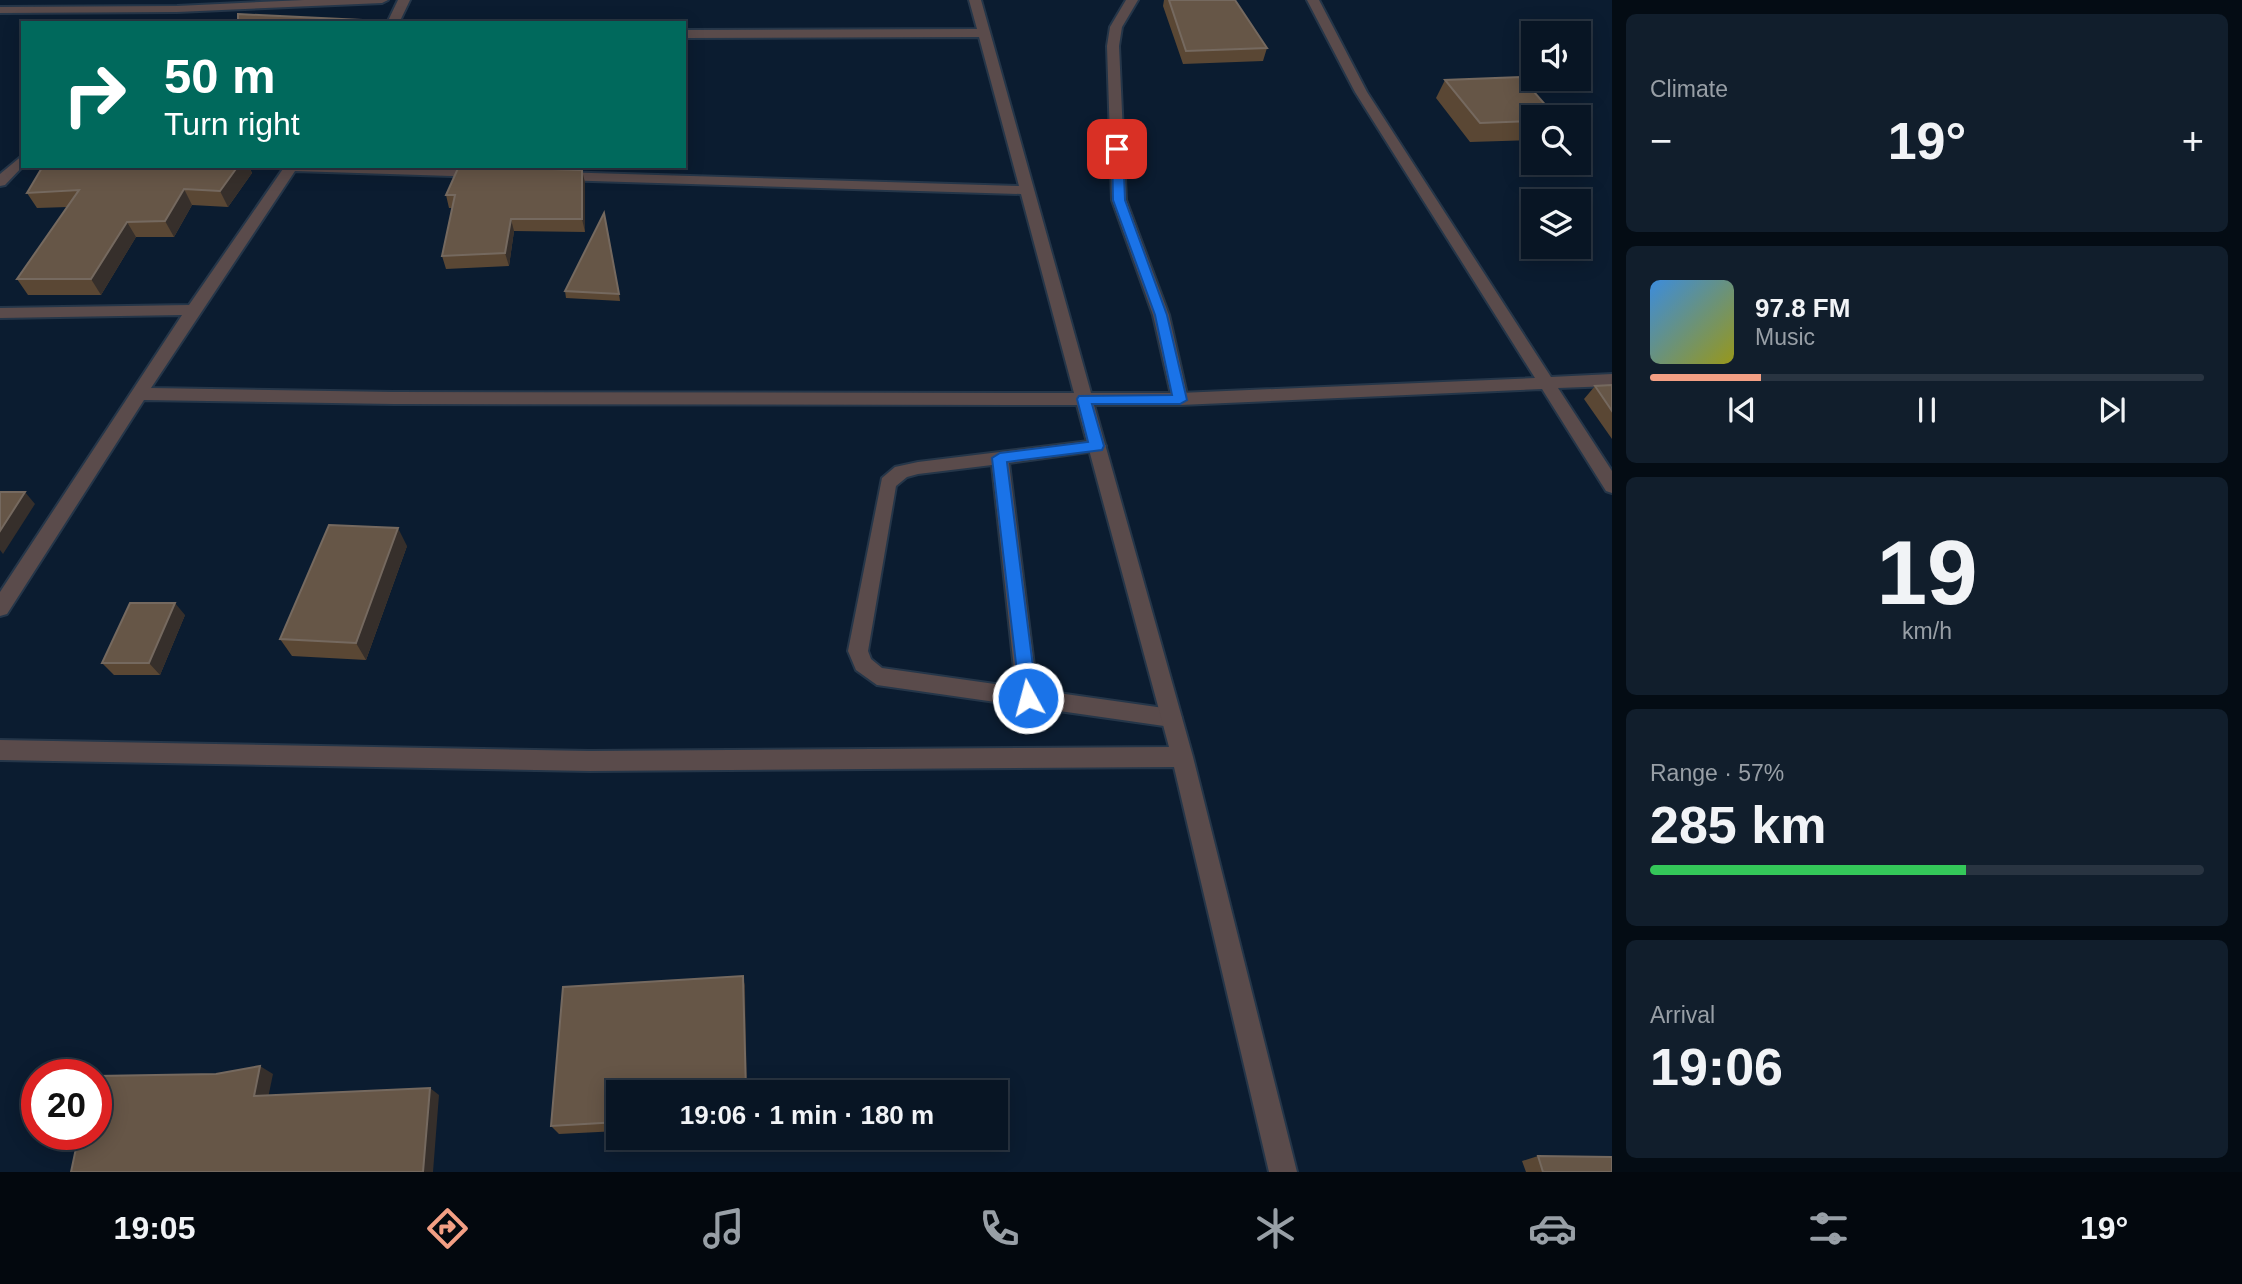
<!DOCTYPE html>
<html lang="en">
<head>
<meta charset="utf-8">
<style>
  body { margin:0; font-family:Arial,sans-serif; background:#111e2c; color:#f1f3f6; height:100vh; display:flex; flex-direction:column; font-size:26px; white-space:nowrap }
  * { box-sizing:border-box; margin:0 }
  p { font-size:23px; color:#989fa6 }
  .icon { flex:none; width:38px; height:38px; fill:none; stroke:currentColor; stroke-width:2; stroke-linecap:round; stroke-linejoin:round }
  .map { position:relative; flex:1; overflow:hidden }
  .sheet { display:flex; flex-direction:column; gap:14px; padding:14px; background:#040c14; width:630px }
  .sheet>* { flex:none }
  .banner { position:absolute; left:21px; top:21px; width:665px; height:147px; border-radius:0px; box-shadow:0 4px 18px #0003,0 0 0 2px #293441; background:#00695c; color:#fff; overflow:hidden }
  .buttons { position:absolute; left:1521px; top:21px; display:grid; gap:14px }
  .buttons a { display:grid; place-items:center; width:70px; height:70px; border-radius:0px; background:#081524; box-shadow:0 4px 18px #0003,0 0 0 2px #293441; font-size:35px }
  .speed { position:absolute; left:21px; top:1059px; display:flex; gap:14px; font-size:35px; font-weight:700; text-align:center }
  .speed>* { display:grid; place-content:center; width:91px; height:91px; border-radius:50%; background:#081524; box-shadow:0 4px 18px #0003,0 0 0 2px #293441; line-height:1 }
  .speed .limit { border:10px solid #d22; background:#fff; color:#111 }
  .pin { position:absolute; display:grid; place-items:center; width:60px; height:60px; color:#fff; margin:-30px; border-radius:14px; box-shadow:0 4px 10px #0006 }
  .me { position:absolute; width:77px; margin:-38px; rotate:353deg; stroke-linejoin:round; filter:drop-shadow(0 0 5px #0008) }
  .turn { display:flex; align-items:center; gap:24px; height:147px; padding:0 28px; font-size:32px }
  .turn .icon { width:91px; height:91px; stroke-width:2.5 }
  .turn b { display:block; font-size:49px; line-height:60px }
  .big { font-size:52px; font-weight:700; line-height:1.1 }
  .sheet .card { flex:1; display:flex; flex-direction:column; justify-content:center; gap:10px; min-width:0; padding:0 24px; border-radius:10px; background:#111e2c }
  .sheet .dial { align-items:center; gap:0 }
  .dial b { font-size:91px; line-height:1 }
  .song { display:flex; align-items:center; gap:21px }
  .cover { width:84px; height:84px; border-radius:10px; background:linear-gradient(135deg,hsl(210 70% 55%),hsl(60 70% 35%)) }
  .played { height:7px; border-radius:4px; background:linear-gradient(90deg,#f39f84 20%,#293441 20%) }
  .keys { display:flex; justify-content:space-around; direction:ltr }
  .heat { display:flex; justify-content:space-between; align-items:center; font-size:38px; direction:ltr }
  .charge { height:10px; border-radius:5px; background:linear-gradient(90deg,#34c759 57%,#293441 0) }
  .trip { position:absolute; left:606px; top:1080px; width:402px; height:70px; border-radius:0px; background:#081524; box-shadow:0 4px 18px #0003,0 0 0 2px #293441; font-weight:700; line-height:70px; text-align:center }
  .dock { display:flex; height:112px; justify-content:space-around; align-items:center; background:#03080e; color:#989fa6 }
  .dock .icon { width:49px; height:49px }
  .dock .current { color:#f39f84 }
  .dock b { font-size:32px; color:#f1f3f6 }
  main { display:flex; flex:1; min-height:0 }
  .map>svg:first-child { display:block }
</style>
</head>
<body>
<main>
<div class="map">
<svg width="1612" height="1172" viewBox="0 0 1612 1172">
  <rect width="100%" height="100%" fill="#0b1c30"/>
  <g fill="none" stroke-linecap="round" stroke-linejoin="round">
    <g stroke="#253649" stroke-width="4">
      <path id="service" d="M 1126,0 L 1138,0 L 1122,27 L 1119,46 L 1126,200 L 1169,315 L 1188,399 L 1180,405 L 1172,399 L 1153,315 L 1112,200 L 1107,46 L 1110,27 Z
        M 1097,440 L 1103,442 L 1106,446 L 1103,450 L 1009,463 L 1037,690 L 1171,709 L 1178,712 L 1182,718 L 1178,724 L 1171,727 L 877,685 L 856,670 L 848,651 L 882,478 L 895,467 L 918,462 ZM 992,465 L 1016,687 L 882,668 L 871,659 L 868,651 L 896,486 L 907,477 L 918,474 Z"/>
    </g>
    <g stroke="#253649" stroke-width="4">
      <path id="minor" d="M 304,0 L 388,0 L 382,3 L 177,12 L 0,13 L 0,7 L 177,6 Z
        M 398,0 L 410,0 L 399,23 L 387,23 Z
        M 969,0 L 981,0 L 1091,393 L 1180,393 L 1535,378 L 1355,92 L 1307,0 L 1319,0 L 1367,92 L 1551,377 L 1612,374 L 1612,386 L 1558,388 L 1612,471 L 1612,493 L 1606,491 L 1542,389 L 1180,405 L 1094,405 L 1193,757 L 1297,1172 L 1269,1172 L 1174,767 L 590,771 L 0,760 L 0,740 L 590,751 L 1169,747 L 1077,405 L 393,404 L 144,400 L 7,614 L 0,616 L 0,592 L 182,315 L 0,318 L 0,308 L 189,305 L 285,166 L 483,169 L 490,173 L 483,177 L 295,171 L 151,388 L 393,392 L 1074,393 L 1021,194 L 559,180 L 552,176 L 559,172 L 1019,186 L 979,37 L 684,38 L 684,30 L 977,29 Z
        M 23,155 L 23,166 L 5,185 L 0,186 L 0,174 Z"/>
    </g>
    <use href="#service" fill="#5a4b4b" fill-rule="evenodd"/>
    <use href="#minor" fill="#5a4b4b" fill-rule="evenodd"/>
  </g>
  <path fill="#5a4734" d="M 1164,0 L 1235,0 L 1267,48 L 1263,61 L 1183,64 L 1163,6 Z
    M 1445,80 L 1533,117 L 1533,140 L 1470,142 L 1436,98 Z
    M 43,166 L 252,166 L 250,169 L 252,173 L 228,207 L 192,205 L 174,237 L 136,237 L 101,295 L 28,295 L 17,279 L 68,207 L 37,208 L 27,193 Z
    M 488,166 L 585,166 L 585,169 Z
    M 582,170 L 585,183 L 585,232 L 514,231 L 509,266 L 446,269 L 442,256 L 452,208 L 449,208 L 446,195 Z
    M 565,291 L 619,294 L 620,301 L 566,298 Z
    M 1612,385 L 1612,439 L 1584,399 L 1595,386 Z
    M 407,546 L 366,660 L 292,656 L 280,639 Z
    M 185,615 L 160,675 L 114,675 L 102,663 Z
    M 743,976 L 745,988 L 618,1092 L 618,1131 L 559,1134 L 551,1126 Z
    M 1538,1156 L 1612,1172 L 1526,1172 L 1522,1161 Z"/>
  <path fill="#362f2b" d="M 238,166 L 252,166 L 250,169 L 252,173 L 228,207 L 220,191 Z
    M 582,170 L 585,183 L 585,232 L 582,219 Z
    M 184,189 L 192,205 L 174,237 L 165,221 Z
    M 511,219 L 514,231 L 509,266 L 505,253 Z
    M 127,222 L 136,237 L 101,295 L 91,279 Z
    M 25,492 L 35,504 L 3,554 L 0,550 L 0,531 Z
    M 398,528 L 407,546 L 366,660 L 356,643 Z
    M 175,603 L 185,615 L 160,675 L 149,663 Z
    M 743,976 L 745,988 L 747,1092 L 746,1092 Z
    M 260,1066 L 273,1074 L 267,1103 L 254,1096 Z
    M 430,1088 L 439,1095 L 433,1172 L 423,1172 Z"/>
  <path fill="#665647" stroke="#75695f" stroke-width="2" d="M 1169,0 L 1235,0 L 1267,48 L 1186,51 Z
    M 238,14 L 361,20 L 359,23 L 238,23 Z
    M 1521,77 L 1556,117 L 1533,117 L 1533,121 L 1480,123 L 1445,80 Z
    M 43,166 L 238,166 L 220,191 L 184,189 L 165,221 L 127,222 L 91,279 L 17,279 L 79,190 L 27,193 Z
    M 459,166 L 582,170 L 582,219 L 511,219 L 505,253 L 442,256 L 455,195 L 446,195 Z
    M 604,213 L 619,294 L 565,291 Z
    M 1612,385 L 1612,411 L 1595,386 Z
    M 0,492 L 25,492 L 0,531 Z
    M 329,525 L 398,528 L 356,643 L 280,639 Z
    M 130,603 L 175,603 L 149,663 L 102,663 Z
    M 743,976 L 746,1092 L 618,1092 L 618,1122 L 551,1126 L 563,987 Z
    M 260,1066 L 254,1096 L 430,1088 L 423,1172 L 71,1172 L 79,1134 L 96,1134 L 96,1076 L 216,1074 Z
    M 1538,1156 L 1612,1157 L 1612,1172 L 1543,1172 Z"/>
  <path fill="#1a73e8" stroke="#114b97" stroke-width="2" d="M 1117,146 L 1123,149 L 1125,200 L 1167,315 L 1187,400 L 1180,404 L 1092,404 L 1104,446 L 1102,450 L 1007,462 L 1037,698 L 1034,703 L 1028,705 L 1022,703 L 1020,698 L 992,458 L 1000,453 L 1088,442 L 1077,399 L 1079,396 L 1172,395 L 1155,315 L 1113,200 L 1112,149 Z"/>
</svg>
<div class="buttons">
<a><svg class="icon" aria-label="sound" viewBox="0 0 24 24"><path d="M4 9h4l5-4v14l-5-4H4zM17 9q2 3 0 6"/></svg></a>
<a><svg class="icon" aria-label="search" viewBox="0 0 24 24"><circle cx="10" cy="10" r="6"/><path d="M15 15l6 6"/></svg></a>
<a><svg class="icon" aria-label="layers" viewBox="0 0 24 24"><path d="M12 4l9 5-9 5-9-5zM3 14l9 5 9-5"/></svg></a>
</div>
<div class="speed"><div class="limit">20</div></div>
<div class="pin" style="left:1117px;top:149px;background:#d93025"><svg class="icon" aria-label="arrive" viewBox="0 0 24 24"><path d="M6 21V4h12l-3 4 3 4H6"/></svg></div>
<svg class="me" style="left:1028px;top:698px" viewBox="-20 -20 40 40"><circle r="17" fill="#1a73e8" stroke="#fff" stroke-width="3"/><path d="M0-11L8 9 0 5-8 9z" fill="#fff"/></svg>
<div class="trip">19:06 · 1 min · 180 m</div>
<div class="banner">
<div class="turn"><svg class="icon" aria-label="right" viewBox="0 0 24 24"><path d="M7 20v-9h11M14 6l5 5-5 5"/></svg><div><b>50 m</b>Turn right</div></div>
</div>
</div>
<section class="sheet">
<div class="card"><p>Climate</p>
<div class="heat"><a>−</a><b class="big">19°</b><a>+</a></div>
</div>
<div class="card">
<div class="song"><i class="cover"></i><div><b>97.8 FM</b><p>Music</p></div></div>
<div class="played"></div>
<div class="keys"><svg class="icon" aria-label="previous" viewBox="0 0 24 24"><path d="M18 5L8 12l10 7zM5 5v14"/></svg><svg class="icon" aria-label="pause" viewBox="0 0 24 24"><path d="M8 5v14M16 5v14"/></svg><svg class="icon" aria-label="next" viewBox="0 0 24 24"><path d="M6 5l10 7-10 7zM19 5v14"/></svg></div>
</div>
<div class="card dial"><b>19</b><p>km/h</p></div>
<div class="card"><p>Range · 57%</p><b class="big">285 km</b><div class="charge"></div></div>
<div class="card"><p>Arrival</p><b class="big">19:06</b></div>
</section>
</main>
<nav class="dock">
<b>19:05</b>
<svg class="icon current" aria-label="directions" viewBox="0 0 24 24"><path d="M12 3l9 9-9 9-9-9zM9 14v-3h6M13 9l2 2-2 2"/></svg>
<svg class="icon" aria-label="music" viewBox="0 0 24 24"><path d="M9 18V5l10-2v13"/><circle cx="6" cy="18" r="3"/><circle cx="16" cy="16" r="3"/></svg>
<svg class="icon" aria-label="phone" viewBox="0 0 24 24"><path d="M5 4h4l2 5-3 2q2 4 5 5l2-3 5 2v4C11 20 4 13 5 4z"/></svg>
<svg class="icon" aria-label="climate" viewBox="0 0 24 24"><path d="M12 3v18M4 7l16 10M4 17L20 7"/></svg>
<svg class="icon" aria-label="car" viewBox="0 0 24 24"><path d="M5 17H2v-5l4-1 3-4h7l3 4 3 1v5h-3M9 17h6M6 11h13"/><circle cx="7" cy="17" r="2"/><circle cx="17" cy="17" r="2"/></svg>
<svg class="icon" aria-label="filters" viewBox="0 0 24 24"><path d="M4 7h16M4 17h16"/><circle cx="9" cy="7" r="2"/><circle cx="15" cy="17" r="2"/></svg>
<b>19°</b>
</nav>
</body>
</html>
